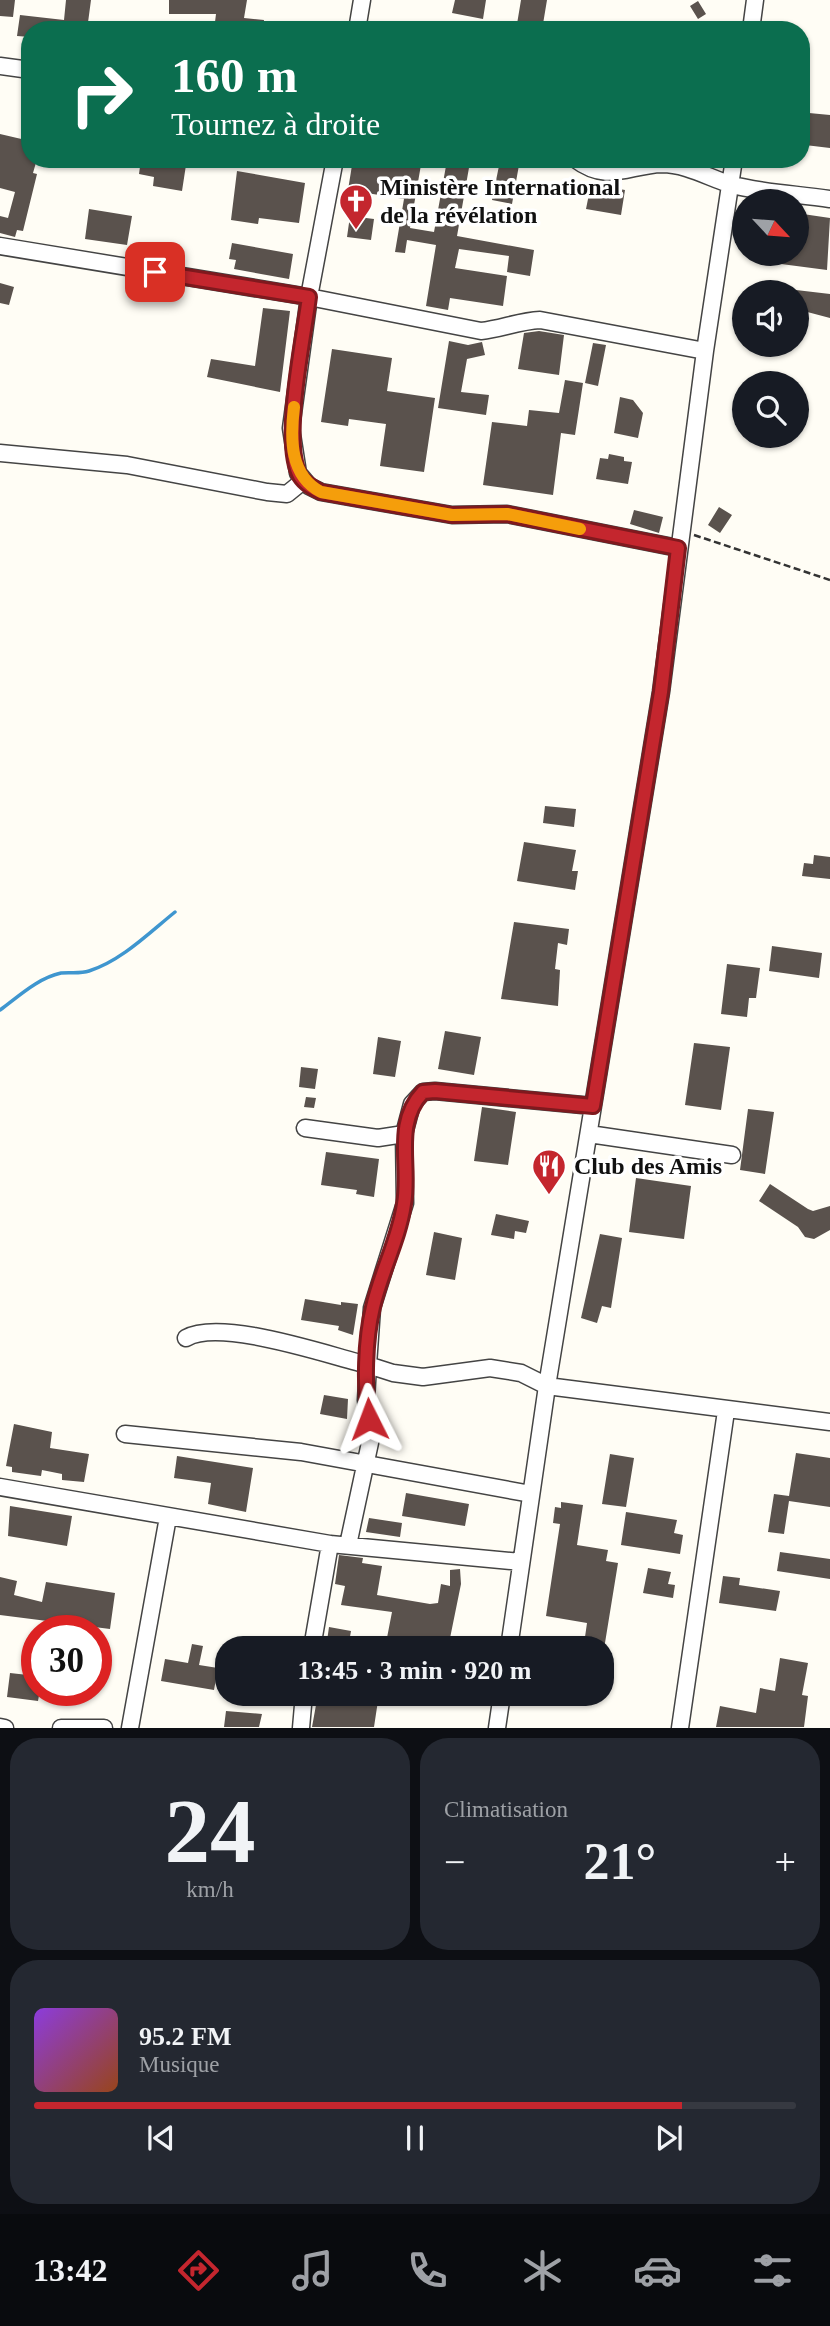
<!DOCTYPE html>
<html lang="fr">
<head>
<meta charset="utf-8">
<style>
  body { margin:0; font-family:"Times New Roman",serif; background:#242831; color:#f1f3f6; height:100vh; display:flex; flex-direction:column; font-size:26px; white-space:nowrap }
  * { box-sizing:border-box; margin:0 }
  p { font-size:23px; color:#9ea1a6 }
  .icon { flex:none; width:38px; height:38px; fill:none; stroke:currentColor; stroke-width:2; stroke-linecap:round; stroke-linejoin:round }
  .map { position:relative; height:1728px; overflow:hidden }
  .details { display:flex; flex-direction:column; gap:10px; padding:10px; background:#0d0f14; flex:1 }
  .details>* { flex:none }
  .top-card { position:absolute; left:21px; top:21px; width:789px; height:147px; border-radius:28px; box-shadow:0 2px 5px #0004; background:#0b6e4f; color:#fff; overflow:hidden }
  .needle { width:46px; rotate:116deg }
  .fabs { position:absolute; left:732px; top:189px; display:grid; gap:14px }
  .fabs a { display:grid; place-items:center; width:77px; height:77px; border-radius:50%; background:#171b24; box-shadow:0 2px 5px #0004; font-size:35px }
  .speed { position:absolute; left:21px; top:1615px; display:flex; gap:14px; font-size:35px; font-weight:700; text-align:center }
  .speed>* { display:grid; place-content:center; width:91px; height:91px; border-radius:50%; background:#171b24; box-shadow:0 2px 5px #0004; line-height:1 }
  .speed .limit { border:10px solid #d22; background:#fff; color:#111 }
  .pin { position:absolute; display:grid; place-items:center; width:60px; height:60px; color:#fff; margin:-30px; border-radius:14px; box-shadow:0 4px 10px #0006 }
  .me { position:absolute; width:77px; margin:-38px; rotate:357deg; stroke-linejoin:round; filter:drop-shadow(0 0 5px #0008) }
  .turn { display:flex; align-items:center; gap:24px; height:147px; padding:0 35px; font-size:32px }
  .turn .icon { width:91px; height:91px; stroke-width:2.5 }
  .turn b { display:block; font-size:49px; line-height:60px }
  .big { font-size:52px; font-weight:700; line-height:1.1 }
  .details .widget { flex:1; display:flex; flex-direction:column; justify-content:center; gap:10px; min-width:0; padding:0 24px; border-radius:28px; background:#242831 }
  .details .dial { align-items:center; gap:0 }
  .dial b { font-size:91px; line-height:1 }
  .song { display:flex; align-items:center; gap:21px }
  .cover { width:84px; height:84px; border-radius:10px; background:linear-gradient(135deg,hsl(270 70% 55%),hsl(20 70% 35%)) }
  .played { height:7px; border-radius:4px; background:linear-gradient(90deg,#c4262e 85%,#363941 85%) }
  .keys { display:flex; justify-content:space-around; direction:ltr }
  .heat { display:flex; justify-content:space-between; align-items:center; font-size:38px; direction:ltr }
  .details .tiles { flex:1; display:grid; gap:10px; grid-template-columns:1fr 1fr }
  .widget:last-child { grid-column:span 2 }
  .trip { position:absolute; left:215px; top:1636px; width:399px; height:70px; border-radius:28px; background:#171b24; box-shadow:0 2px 5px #0004; font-weight:700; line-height:70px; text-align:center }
  .menu { display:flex; height:112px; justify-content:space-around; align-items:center; background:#090b0e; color:#9ea1a6 }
  .menu .icon { width:49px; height:49px }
  .menu .on { color:#c4262e }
  .menu b { font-size:32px; color:#f1f3f6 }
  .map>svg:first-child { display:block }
</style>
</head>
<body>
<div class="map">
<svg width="830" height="1728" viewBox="0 0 830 1728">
  <rect width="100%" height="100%" fill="#fffdf5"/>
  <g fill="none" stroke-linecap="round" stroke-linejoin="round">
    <path stroke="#3f96cf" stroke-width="3.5" d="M 0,1010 C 19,996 38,978 61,973 C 70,972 80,974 89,971 C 121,961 149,933 175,912"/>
  </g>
  <path fill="#5a524d" d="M 0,0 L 15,0 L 13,17 L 0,16 Z
    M 66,0 L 91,0 L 87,30 L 30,30 L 30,37 L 17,36 L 20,15 L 64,20 Z
    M 169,0 L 247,0 L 244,18 L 264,20 L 263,30 L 214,30 L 216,14 L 169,14 Z
    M 455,0 L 486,0 L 483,19 L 452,13 Z
    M 521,0 L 547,0 L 542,30 L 516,30 Z
    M 698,1 L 706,14 L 698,19 L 690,6 Z
    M 809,113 L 830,115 L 830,148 L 805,145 Z
    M 0,134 L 30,141 L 30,159 L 37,159 L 33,173 L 37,174 L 23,231 L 17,230 L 15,237 L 0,233 L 0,216 L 8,218 L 15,192 L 0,188 Z
    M 141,159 L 186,165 L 182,191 L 153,186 L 154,177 L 139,174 Z
    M 353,159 L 422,159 L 410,228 L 434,232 L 446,166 L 450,167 L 452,159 L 470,162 L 457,236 L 534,250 L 530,276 L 507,272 L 509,256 L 459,249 L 455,268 L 507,276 L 503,306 L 450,298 L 448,310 L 426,306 L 436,245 L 407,240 L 405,253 L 395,252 L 404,199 L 348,190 Z
    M 500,161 L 519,165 L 512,204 L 492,200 Z
    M 237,171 L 305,183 L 299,223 L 259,218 L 258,224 L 231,220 Z
    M 591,184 L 625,190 L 621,215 L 586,209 Z
    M 89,209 L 132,216 L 127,245 L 85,239 Z
    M 796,213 L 830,218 L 827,270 L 759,261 L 759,254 L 796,254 Z
    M 350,216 L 374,219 L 371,240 L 347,237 Z
    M 232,243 L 293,254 L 289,279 L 234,269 L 236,260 L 229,259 Z
    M 0,283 L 14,287 L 9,305 L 0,303 Z
    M 796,290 L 830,294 L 830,318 L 796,309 Z
    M 263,308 L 290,311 L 280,392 L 207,377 L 211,359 L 255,366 Z
    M 539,331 L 564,335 L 559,375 L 518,369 L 524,333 Z
    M 449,341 L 468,345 L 482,342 L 485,355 L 467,359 L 461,392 L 489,395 L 486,415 L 438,408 Z
    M 593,343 L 606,345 L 598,386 L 585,383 Z
    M 332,349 L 392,358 L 387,391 L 435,398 L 424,472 L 380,466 L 386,424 L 349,419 L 348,426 L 321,422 Z
    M 565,380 L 583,383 L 575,435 L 561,433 L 553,495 L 483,485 L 492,422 L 527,426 L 529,410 L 559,413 Z
    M 620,397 L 633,400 L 643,413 L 638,438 L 614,433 Z
    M 609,454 L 624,457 L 624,461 L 632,462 L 628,484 L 596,479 L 600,458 L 608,459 Z
    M 719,507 L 732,515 L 720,533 L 708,525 Z
    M 634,510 L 663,517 L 659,533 L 630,524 Z
    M 545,806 L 576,809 L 574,827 L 543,823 Z
    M 524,842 L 576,850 L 572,871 L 578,871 L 575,890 L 517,881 Z
    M 814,855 L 830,857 L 830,879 L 802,876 L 804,863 L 813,864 Z
    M 514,922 L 569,929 L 567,945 L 558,943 L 555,969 L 560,970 L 558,1006 L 501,999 Z
    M 772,946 L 822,953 L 819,978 L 769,971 Z
    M 727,964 L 760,968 L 756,998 L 749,998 L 747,1017 L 721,1014 Z
    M 445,1031 L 481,1037 L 474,1075 L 438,1069 Z
    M 378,1037 L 401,1041 L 395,1077 L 373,1074 Z
    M 694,1043 L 730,1047 L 721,1110 L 685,1105 Z
    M 301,1067 L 318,1069 L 315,1089 L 299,1087 Z
    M 306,1097 L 316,1098 L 314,1108 L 304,1107 Z
    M 482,1107 L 516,1112 L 508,1165 L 474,1161 Z
    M 748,1109 L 774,1112 L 765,1174 L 740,1170 Z
    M 326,1152 L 379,1159 L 374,1197 L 356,1194 L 357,1190 L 321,1185 Z
    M 636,1178 L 691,1186 L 684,1239 L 629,1232 Z
    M 770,1184 L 808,1209 L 813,1211 L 830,1206 L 830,1230 L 814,1239 L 805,1237 L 798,1227 L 759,1201 Z
    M 496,1214 L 529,1221 L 526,1233 L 515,1231 L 514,1239 L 491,1235 Z
    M 434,1232 L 462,1238 L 455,1280 L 426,1275 Z
    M 600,1234 L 622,1238 L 611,1308 L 602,1306 L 597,1323 L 581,1318 Z
    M 305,1299 L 341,1305 L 341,1302 L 358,1304 L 353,1335 L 338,1330 L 339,1326 L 301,1320 Z
    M 324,1395 L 348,1399 L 347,1419 L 320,1414 Z
    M 14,1424 L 52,1432 L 50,1448 L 89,1454 L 84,1482 L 62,1480 L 62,1474 L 42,1470 L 41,1476 L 12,1472 L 12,1467 L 6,1466 Z
    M 796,1453 L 830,1458 L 830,1507 L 789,1501 L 784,1534 L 768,1532 L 774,1494 L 789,1496 Z
    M 610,1454 L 634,1458 L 626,1507 L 602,1504 Z
    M 177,1456 L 253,1468 L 246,1512 L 208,1504 L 211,1483 L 174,1478 Z
    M 406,1493 L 469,1504 L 465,1526 L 402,1516 Z
    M 561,1502 L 583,1505 L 577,1545 L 608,1550 L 606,1561 L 618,1563 L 604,1649 L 591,1647 L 592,1638 L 585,1637 L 587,1623 L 546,1616 L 560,1524 L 553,1523 L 555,1507 L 561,1508 Z
    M 10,1506 L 72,1516 L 67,1546 L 8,1536 Z
    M 626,1512 L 677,1520 L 674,1533 L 683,1535 L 680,1554 L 621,1545 Z
    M 369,1518 L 402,1523 L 400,1537 L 366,1532 Z
    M 780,1552 L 830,1559 L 830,1579 L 777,1571 Z
    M 339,1555 L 363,1558 L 362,1563 L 382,1566 L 377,1595 L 430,1604 L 438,1603 L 441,1584 L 450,1586 L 450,1570 L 460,1569 L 461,1584 L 448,1648 L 385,1648 L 392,1612 L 341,1605 L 345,1586 L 335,1584 Z
    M 648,1568 L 671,1572 L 668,1584 L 675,1585 L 673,1598 L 643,1593 Z
    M 723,1576 L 740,1578 L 739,1585 L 780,1591 L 776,1611 L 719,1603 Z
    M 0,1577 L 17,1581 L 14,1595 L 42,1602 L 46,1582 L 115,1593 L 110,1629 L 0,1615 Z
    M 329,1627 L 351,1631 L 348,1648 L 326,1648 Z
    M 192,1644 L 203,1646 L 199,1665 L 218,1668 L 214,1690 L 161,1681 L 165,1659 L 188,1663 Z
    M 780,1658 L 808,1663 L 802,1695 L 808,1696 L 804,1727 L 716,1727 L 720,1706 L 756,1713 L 760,1688 L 775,1691 Z
    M 10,1673 L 37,1676 L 37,1690 L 40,1690 L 38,1701 L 7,1697 Z
    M 318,1694 L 379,1694 L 374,1727 L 312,1727 Z
    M 226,1711 L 262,1714 L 259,1727 L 224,1727 Z"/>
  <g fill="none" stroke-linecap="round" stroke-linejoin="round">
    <g stroke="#444" stroke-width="19">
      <path id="minor" d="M 357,30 L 362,0
        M 751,30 L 755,0
        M 0,66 L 30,70
        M 335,159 L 309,297 L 291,428 L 298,473 L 309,486 L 321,492 L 452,515 L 507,514 L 678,548
        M 575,159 C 608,184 628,165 662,164 C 685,164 708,177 729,184 C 761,193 797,194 830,199
        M 0,246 L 309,297 L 481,331 C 501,329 519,321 540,320 L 705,351
        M 0,453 L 127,465 L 267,492 L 287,494 L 303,481
        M 305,1128 L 378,1138 L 404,1134 L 412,1104 L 423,1092 L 435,1091 L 593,1106
        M 404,1134 L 405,1203 L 372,1308 L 368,1365 L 393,1373 L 423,1377 L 490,1368 L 521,1373 L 547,1386 L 830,1422
        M 589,1134 L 732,1155
        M 186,1338 C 221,1318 327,1355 368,1365 L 366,1400 L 371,1438 L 348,1545
        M 125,1434 L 301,1452 L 531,1494
        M 0,1487 L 330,1544 L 521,1562
        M 312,1648 L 330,1544
        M 509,1648 L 547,1386 L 661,692 L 705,351 L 734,159
        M 0,1727 L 5,1728
        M 61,1728 L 104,1728
        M 130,1728 L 168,1517
        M 301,1728 L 304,1694
        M 497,1728 L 502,1694
        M 680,1728 L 726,1411"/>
    </g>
    <path stroke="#333" stroke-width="2.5" stroke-dasharray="7 3.5" stroke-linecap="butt" d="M 694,535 L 830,580"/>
    <use href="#minor" stroke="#fff" stroke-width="16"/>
  </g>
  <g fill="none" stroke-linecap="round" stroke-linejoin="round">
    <g stroke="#7f191e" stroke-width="18">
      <path id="route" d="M 155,272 L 309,297 C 304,337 281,442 300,476 C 305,484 313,488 321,492 L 452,515 L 507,514 L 678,548 L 661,692 L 593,1106 L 435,1091 L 423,1092 C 393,1124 411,1165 404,1204 C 399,1239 381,1272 373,1307 C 365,1340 364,1385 369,1419"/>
    </g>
    <use href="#route" stroke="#c4262e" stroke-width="12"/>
    <path stroke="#f59e0b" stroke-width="12" d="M 294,407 C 290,439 290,476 321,492 L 452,515 L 507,514 L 580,529"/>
  </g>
  <defs>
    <g id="church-pin" transform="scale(1.75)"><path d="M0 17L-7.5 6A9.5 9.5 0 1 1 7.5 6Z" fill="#c4262e" stroke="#fff"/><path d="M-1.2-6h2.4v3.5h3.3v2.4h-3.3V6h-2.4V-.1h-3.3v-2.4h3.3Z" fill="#fff"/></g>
    <g id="restaurant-pin" transform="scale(1.75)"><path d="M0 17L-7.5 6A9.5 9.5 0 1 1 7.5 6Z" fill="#c4262e" stroke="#fff"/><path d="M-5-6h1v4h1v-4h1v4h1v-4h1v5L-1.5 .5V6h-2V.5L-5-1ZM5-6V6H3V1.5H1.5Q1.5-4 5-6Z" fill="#fff"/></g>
  </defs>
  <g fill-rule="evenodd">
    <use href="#church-pin" x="356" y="201"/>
    <use href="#restaurant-pin" x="549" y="1166"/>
  </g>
  <g text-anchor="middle" stroke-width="7" stroke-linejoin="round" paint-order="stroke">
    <g font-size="24" font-weight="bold" fill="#111" stroke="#fff" text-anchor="start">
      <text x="380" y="195">Ministère International<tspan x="380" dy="28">de la révélation</tspan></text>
      <text x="574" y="1174">Club des Amis</text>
    </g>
  </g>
</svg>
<div class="fabs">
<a><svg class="needle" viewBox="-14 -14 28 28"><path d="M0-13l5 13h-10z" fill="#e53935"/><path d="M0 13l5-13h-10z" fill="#9ea1a6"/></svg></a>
<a><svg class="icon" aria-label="sound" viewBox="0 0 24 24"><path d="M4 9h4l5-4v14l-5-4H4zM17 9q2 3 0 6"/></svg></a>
<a><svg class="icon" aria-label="search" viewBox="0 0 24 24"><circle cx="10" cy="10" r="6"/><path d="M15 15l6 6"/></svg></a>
</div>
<div class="speed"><div class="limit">30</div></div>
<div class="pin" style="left:155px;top:272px;background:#d93025"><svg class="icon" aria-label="arrive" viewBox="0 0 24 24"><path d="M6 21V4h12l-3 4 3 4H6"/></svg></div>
<svg class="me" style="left:369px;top:1419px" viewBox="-20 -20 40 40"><path d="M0-17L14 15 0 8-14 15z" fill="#c4262e" stroke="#fff" stroke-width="4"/></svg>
<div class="trip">13:45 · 3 min · 920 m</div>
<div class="top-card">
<div class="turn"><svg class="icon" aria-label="right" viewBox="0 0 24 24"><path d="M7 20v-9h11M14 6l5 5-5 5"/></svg><div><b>160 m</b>Tournez à droite</div></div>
</div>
</div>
<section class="details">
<div class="tiles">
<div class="widget dial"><b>24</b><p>km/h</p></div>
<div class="widget"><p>Climatisation</p>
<div class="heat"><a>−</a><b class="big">21°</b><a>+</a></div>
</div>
<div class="widget">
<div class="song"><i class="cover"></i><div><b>95.2 FM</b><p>Musique</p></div></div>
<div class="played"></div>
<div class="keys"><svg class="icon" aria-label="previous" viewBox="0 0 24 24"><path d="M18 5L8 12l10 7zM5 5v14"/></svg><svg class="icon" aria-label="pause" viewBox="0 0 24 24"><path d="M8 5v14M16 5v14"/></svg><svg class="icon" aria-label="next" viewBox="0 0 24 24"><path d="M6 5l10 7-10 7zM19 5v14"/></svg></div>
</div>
</div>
</section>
<nav class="menu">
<b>13:42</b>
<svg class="icon on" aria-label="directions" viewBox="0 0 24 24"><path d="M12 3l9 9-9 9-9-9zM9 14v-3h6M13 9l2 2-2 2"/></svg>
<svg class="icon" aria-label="music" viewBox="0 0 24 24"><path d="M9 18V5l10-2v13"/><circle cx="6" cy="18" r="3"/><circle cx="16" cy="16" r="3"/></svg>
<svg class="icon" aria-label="phone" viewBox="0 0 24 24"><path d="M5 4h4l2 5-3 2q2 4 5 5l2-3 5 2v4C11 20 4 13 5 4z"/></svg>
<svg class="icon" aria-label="climate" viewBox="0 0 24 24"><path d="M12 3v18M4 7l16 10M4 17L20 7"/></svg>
<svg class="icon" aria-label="car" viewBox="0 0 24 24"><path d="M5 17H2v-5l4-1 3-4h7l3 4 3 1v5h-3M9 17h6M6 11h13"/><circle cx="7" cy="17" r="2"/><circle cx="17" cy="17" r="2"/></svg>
<svg class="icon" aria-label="filters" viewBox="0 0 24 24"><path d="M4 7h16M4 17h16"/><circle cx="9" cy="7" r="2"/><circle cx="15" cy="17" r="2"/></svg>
</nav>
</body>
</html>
